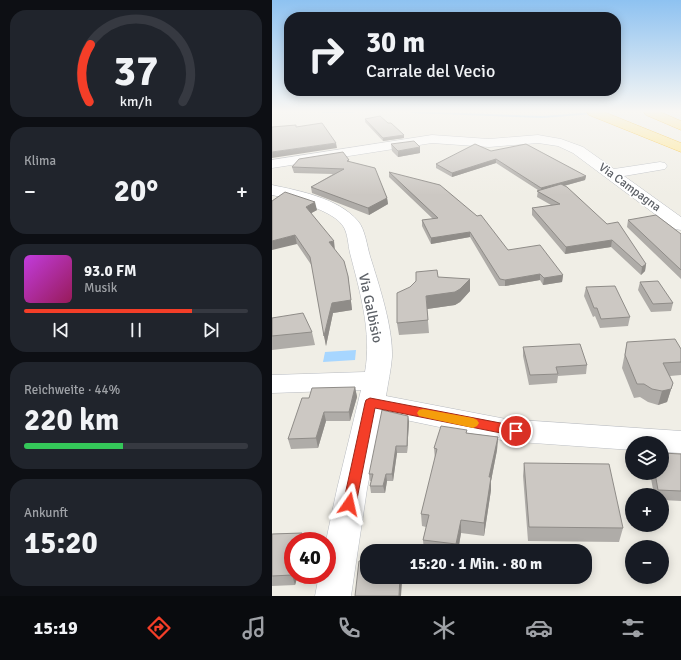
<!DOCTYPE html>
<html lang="de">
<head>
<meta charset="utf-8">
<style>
  body { margin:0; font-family:Signika,sans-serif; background:#20242c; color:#f1f3f6; height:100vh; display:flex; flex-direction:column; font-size:15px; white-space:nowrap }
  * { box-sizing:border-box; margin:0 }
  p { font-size:13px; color:#9ea1a6 }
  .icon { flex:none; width:22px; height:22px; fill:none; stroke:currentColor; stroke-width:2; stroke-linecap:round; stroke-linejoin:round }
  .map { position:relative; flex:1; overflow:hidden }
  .panel { display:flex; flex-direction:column; gap:10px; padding:10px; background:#0d0f14; width:272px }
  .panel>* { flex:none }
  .banner { position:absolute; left:12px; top:12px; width:337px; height:84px; border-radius:16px; box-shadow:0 2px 10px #0003; background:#171b24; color:#f1f3f6; overflow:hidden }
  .fabs { position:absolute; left:353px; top:436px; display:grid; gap:8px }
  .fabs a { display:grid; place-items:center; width:44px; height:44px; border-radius:50%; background:#171b24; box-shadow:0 2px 10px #0003; font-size:20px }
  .speed { position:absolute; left:12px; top:532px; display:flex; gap:8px; font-size:20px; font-weight:700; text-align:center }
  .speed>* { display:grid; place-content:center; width:52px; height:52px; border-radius:50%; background:#171b24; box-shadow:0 2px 10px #0003; line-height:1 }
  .speed .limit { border:6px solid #d22; background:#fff; color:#111 }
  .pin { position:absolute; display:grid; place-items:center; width:34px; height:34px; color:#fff; margin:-17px; border:2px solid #fff; border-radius:50%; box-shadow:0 1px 4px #0007 }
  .me { position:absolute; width:44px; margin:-22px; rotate:11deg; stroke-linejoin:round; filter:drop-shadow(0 0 3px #0008) }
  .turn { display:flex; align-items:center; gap:14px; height:84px; padding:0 16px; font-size:18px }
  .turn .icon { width:52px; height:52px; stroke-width:2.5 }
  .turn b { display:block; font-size:28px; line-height:34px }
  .big { font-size:30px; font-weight:700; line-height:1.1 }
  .panel .widget { flex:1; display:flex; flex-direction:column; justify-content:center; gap:6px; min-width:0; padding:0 14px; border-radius:16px; background:#20242c }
  .panel .dial { align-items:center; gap:0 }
  .dial svg { height:104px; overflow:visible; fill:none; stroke:#363941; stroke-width:7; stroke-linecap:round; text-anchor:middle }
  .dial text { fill:#f1f3f6; stroke:none }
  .song { display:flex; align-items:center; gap:12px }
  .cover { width:48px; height:48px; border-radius:6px; background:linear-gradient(135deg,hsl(290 70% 55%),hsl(330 70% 35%)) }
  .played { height:4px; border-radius:2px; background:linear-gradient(90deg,#f43e28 75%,#363941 75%) }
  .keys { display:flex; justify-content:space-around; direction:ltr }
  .heat { display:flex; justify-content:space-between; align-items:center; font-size:22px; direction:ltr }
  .charge { height:6px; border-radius:3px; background:linear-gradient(90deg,#34c759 44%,#363941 0) }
  .trip { position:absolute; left:88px; top:544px; width:232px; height:40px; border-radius:16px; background:#171b24; box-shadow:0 2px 10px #0003; font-weight:700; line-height:40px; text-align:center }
  .menu { display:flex; height:64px; justify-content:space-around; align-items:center; background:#090b0e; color:#9ea1a6 }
  .menu .icon { width:28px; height:28px }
  .menu .selected { color:#f43e28 }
  .menu b { font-size:18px; color:#f1f3f6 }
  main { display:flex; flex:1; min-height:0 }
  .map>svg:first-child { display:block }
</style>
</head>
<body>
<main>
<section class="panel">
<div class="widget dial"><svg viewBox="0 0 100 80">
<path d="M14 69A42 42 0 1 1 86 69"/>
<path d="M14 69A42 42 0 0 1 15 25" stroke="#f43e28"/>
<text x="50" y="56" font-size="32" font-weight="700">37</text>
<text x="50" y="72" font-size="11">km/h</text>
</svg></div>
<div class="widget"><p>Klima</p>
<div class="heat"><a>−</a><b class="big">20°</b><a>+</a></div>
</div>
<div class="widget">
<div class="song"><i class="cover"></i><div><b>93.0 FM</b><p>Musik</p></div></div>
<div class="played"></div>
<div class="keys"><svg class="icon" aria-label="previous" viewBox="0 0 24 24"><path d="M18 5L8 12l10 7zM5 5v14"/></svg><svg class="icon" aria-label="pause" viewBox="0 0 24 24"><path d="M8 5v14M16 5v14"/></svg><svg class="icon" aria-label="next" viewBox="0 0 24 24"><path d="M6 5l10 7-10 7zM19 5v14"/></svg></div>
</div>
<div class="widget"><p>Reichweite · 44%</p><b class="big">220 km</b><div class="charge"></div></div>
<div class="widget"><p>Ankunft</p><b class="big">15:20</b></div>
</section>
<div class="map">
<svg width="409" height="596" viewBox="0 0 409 596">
  <rect width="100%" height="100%" fill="#f0eee6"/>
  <path fill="#a7d6ff" d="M 84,350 L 83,360 L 51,362 L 53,352 Z"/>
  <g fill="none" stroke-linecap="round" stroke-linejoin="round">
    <path fill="#a7d6ff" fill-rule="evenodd" d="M 49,112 L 83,112 L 82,113 L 50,113 Z
      M 138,112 L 161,112 L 270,116 L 322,112 L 323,113 L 322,114 L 270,118 L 139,113 Z"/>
    <g stroke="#b8bbc0" stroke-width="1">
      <path id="minor" d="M 160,135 L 217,139 L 266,135 L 289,139 L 311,147 L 342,169 L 388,162 L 393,163 L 395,166 L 393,169 L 352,176 L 409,217 L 409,230 L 403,229 L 301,153 L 286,146 L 266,143 L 217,147 L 160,143 L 0,168 L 0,160 Z
        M 0,185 C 28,191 66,198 86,221 C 93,229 95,246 98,256 C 107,285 121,327 120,357 C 119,370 116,383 114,396 L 234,419 L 409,431 L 409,453 L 390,452 L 390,443 L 360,443 L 360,450 L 234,441 L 110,415 L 95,489 L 79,596 L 43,596 L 47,575 L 55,575 L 54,541 L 65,489 L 89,390 L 0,393 L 0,375 L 93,372 C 100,332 88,292 78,253 C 76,245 76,233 71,226 C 61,210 18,199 0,195 Z"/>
    </g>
    <g stroke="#f6b100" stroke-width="1">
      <path id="highway" d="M 315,112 L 332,112 L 409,143 L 409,152 L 317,115 Z
        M 372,112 L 388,112 L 409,121 L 409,130 L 374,115 Z"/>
    </g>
    <use href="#minor" fill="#fff" fill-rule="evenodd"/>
    <use href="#highway" fill="#ffe68e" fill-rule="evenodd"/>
  </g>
  <path fill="#afaca8" d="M 93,119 L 132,138 L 111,141 L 93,122 Z
    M 119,144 L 148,153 L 126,157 L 120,151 Z
    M 219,151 L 314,176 L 313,180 L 292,186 L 374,264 L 373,271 L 369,275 L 339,247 L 293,254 L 260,215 L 260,208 L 279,205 L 265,197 L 266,190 L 224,163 L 180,177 L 164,168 L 164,164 Z
    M 77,161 L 115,198 L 116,204 L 97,215 L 40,193 L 39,187 L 61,174 L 22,173 L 20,167 Z
    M 117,172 L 236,250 L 291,275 L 290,282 L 271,285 L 268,280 L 233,286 L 227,286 L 198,237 L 159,244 L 150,226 L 150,220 L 161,219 L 117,177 Z
    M 0,201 L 45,210 L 39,213 L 63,250 L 76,276 L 80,310 L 61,313 L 54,346 L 40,266 L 25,244 Z
    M 356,220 L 409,234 L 409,279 L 355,227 Z
    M 198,279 L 198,291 L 188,302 L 183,305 L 155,309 L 157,333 L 127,335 L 125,323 Z
    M 368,282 L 401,303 L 399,311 L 379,312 L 366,290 Z
    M 314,287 L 358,317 L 356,326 L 328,328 L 323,316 L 321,317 L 312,296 Z
    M 0,318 L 40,332 L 43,345 L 0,350 Z
    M 355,342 L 409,349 L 409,375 L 398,376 L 401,383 L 395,402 L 386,405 L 376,402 L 368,397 L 362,398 L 350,368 Z
    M 251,347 L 315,365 L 314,374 L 286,376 L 285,383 L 257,385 L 251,356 Z
    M 83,387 L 85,397 L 78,421 L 54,421 L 46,448 L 19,449 L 16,439 L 37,398 Z
    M 136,416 L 137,422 L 135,453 L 125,453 L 121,481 L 115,481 L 113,493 L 99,493 L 98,486 L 99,481 L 98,481 L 97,474 Z
    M 195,433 L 226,437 L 225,450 L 219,481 L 219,490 L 212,536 L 189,533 L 186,551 L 152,551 L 151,540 L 154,527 L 150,526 L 149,514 L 163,460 L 162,448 Z
    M 409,454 L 409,501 L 390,500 L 390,495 L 382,495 L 378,473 L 390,473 Z
    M 252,463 L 351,528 L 347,542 L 256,541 L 251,476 Z
    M 30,533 L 32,541 L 21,541 L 21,575 L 26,575 L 23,585 L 0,586 L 0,534 Z"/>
  <path fill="#8f8c88" d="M 132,135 L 132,138 L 111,141 L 111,138 Z
    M 64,143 L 65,148 L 0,158 L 0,152 Z
    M 148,147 L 148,153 L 126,157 L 126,151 Z
    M 224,159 L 224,163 L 180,177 L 180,173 Z
    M 314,176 L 313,180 L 269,192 L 269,188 Z
    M 115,198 L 116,204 L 97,215 L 96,208 Z
    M 43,202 L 45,210 L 36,215 L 34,207 Z
    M 198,232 L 198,237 L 159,244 L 159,238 Z
    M 23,235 L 25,244 L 0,250 L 0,241 Z
    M 340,240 L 339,247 L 293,254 L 294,247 Z
    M 62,241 L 63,250 L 57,242 Z
    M 374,264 L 373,271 L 369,275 L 370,267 Z
    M 268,274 L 268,280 L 233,286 L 233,280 Z
    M 291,275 L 290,282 L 271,285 L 272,278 Z
    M 76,276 L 80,310 L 61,313 L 54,346 L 52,336 L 60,303 Z
    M 198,279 L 198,291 L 188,302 L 183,305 L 155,309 L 154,296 Z
    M 401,383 L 395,402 L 386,405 L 390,391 Z
    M 83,387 L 85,397 L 78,421 L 77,412 Z
    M 52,412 L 54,421 L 46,448 L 44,438 Z
    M 136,416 L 137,422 L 135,453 L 135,446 Z
    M 226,437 L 225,450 L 219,481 L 219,490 L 212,536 L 212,523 L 217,477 Z
    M 124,446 L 125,453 L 121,481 L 120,474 Z
    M 114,474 L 115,481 L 113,493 L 111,486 Z
    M 189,520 L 189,533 L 186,551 L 184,551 L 184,544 Z
    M 30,533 L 32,541 L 28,541 Z
    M 21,570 L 21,575 L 26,575 L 23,585 L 20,575 Z
    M 128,577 L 129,577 L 130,582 L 129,596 L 127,596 Z"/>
  <path fill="#ccc8c3" stroke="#8f8c88" d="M 108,116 L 116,123 L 119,123 L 132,135 L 111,138 L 93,119 Z
    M 50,123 L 64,143 L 0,152 L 0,127 L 24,125 L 24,127 Z
    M 142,141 L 148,147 L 126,151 L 119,144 Z
    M 203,144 L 219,151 L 254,144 L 314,176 L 269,188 L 224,159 L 180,173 L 164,164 Z
    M 71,152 L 77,160 L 75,161 L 103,168 L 115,198 L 96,208 L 39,187 L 72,169 L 20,167 L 27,159 Z
    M 117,172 L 168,185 L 205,216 L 209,215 L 236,250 L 268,245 L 291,275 L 272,278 L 268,274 L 233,280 L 228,279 L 198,232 L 159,238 L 150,220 L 166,218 Z
    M 289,184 L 295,187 L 335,224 L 346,222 L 374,264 L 370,267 L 340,240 L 294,247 L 260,208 L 288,204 L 265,191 Z
    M 13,192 L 43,202 L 34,207 L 62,241 L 57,242 L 72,261 L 76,276 L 79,300 L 60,303 L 52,336 L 38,257 L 23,235 L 0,241 L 0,201 Z
    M 384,215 L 409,234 L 409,270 L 356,220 Z
    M 165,270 L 166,277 L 198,279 L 188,289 L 183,292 L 154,296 L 156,320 L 125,323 L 125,293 L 138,287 L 144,281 L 144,272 Z
    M 386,281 L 401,303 L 381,304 L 368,282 Z
    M 343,286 L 358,317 L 329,319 L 325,308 L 322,308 L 314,287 Z
    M 31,313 L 40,332 L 0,336 L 0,318 Z
    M 403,339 L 409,349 L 409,362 L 391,363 L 401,383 L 399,389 L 390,391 L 380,389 L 372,384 L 365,384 L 353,355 L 355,342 Z
    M 308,344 L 315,365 L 284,367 L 286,374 L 258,375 L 251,347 Z
    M 83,387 L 77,412 L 52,412 L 44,438 L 16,439 L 30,398 L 37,398 L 40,388 Z
    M 110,410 L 136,416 L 135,446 L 124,446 L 120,474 L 114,474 L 111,486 L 98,486 L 101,474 L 97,474 Z
    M 169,426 L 195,430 L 194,433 L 226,437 L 217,477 L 219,477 L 212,523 L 189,520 L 184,544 L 151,540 L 157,515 L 149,514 L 165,449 L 162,448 Z
    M 390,453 L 409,454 L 409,491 L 386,490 L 383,473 L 390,473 Z
    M 252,463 L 337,464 L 351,528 L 257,527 Z
    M 30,533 L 28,541 L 21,541 L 21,570 L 20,575 L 0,576 L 0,534 Z
    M 95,560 L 95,577 L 128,577 L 127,596 L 83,596 L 87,561 Z"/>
  <linearGradient id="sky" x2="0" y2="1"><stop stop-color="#8ec2f1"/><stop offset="0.57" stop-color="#f8f7f4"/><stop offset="1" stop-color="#f8f7f4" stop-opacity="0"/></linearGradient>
  <rect width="409" height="195" fill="url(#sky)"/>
  <path fill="#f43e28" stroke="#9f281a" d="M 98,398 L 244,426 L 248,427 L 250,431 L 248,434 L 244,436 L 103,408 L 84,504 L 82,508 L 77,510 L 73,508 L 71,504 L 93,403 L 94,400 Z"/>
  <path fill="#f59e0b" d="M 151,409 L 201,418 L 205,420 L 207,423 L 205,426 L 201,428 L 147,416 L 145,413 L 147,410 Z"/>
  <g text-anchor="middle" stroke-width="3" stroke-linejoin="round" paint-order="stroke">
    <g font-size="12" fill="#5d6167" stroke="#fff">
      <text transform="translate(358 187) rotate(36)" y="4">Via Campagna</text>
    </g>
    <g font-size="14" fill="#5d6167" stroke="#fff">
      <text transform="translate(99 308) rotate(78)" y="5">Via Galbisio</text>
    </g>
  </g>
</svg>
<div class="fabs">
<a><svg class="icon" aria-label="layers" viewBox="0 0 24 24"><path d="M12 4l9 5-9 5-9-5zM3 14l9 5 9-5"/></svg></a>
<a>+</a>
<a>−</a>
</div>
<div class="speed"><div class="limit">40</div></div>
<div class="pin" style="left:244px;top:431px;background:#d93025"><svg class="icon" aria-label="arrive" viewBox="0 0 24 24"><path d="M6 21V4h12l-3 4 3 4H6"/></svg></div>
<svg class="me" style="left:77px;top:504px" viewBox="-20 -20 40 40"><path d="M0-17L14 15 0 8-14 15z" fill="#f43e28" stroke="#fff" stroke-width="4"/></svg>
<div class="trip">15:20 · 1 Min. · 80 m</div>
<div class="banner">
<div class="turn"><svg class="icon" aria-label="right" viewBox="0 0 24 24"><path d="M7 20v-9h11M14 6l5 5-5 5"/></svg><div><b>30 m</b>Carrale del Vecio</div></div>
</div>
</div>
</main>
<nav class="menu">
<b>15:19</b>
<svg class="icon selected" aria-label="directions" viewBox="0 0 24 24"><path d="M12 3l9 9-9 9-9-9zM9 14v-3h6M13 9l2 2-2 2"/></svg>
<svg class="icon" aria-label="music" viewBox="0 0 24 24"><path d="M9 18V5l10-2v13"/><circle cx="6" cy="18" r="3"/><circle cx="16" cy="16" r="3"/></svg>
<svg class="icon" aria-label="phone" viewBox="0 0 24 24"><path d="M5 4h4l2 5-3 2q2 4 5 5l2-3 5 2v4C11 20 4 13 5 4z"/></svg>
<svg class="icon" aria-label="climate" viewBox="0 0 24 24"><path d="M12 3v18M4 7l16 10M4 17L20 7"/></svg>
<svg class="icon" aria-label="car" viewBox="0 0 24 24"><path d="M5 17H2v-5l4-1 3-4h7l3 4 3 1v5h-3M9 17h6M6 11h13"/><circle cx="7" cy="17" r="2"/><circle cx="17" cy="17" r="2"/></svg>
<svg class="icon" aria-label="filters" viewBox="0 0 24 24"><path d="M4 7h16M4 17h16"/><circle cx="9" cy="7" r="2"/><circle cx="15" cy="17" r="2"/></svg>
</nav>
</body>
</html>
